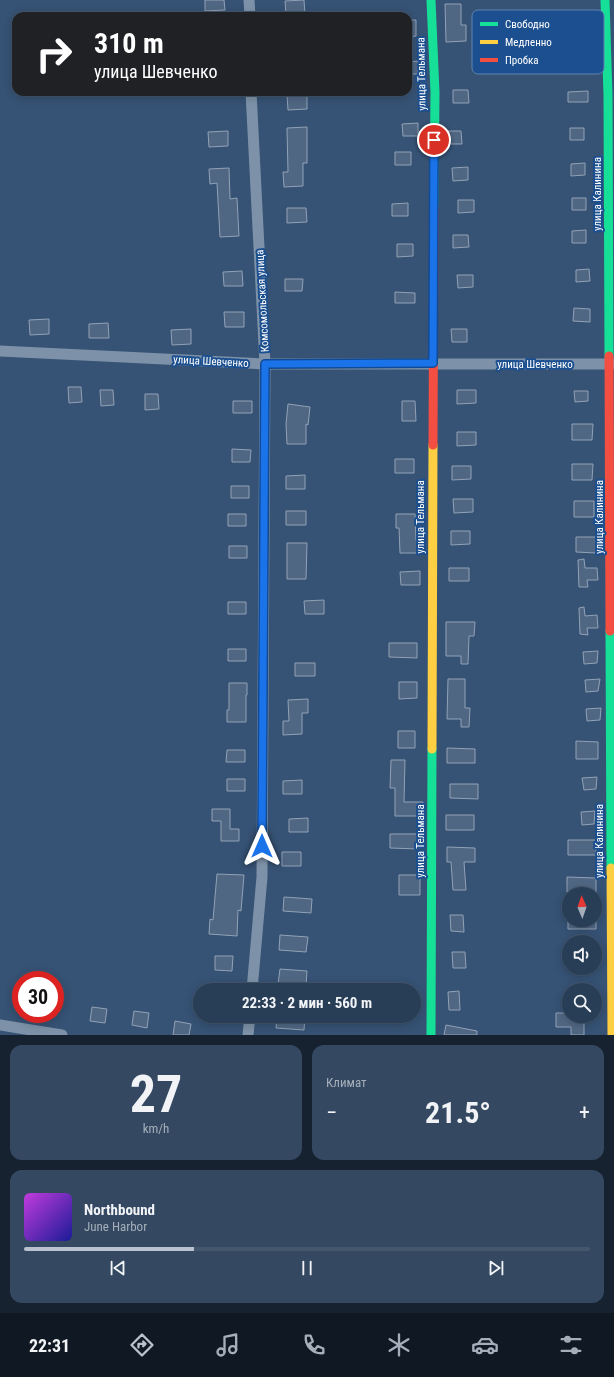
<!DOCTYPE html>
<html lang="ru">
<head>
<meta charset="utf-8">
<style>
  body { margin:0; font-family:"Roboto Condensed",sans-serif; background:#344961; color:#f1f3f6; height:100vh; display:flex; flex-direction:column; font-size:15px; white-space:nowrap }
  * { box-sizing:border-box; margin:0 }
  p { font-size:13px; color:#a5aeba }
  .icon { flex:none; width:22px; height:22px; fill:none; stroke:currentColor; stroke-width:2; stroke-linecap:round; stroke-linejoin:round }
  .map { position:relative; height:1035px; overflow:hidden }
  .side { display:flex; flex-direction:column; gap:10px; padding:10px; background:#162230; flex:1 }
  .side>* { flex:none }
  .banner { position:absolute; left:12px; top:12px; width:400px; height:84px; border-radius:12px; box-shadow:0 2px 10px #0003,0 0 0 1px #44576d; background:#202124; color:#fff; overflow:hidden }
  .needle { width:26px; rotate:358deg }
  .buttons { position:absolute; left:562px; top:887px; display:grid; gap:8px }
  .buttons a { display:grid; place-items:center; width:40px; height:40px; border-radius:50%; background:#283e57; box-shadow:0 2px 10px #0003,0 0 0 1px #44576d; font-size:20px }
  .speed { position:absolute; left:12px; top:971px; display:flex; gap:8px; font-size:20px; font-weight:700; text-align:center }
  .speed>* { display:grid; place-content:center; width:52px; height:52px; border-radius:50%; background:#283e57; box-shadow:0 2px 10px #0003,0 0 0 1px #44576d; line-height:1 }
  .speed .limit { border:6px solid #d22; background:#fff; color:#111 }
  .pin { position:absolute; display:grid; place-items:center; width:34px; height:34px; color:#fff; margin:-17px; border:2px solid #fff; border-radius:50%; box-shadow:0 1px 4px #0007 }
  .me { position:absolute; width:44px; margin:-22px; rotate:0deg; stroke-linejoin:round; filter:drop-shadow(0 0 3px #0008) }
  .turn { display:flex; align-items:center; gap:14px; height:84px; padding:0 16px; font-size:18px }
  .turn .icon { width:52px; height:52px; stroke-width:2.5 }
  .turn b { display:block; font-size:28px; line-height:34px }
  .big { font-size:30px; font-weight:700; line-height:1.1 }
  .side .widget { flex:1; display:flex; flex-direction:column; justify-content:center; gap:6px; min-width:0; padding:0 14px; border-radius:12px; background:#344961 }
  .side .dial { align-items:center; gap:0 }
  .dial b { font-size:52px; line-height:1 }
  .song { display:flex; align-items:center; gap:12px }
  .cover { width:48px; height:48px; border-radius:6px; background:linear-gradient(135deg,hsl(290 70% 55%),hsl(240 70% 35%)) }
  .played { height:4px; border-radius:2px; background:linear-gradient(90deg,#b9c2ce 30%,#44576d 30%) }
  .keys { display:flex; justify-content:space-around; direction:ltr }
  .heat { display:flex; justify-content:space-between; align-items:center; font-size:22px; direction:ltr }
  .side .tiles { flex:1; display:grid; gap:10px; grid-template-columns:1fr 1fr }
  .widget:last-child { grid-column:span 2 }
  .trip { position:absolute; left:193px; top:983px; width:228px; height:40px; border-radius:20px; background:#283e57; box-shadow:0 2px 10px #0003,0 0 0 1px #44576d; font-weight:700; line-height:40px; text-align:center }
  .tabs { display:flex; height:64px; justify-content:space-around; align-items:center; background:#101923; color:#a5aeba }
  .tabs .icon { width:28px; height:28px }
  .tabs .active { color:#b9c2ce }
  .tabs b { font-size:18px; color:#f1f3f6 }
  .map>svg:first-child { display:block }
</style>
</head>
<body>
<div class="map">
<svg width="614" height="1035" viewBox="0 0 614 1035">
  <rect width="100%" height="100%" fill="#365274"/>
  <path fill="#506783" stroke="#92a2b6" d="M 205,0 L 224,0 L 225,10 L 205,11 Z
    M 304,0 L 305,15 L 286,15 L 285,1 Z
    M 445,4 L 461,4 L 461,25 L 466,25 L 466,41 L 446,42 Z
    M 408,20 L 416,20 L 416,36 L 408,37 Z
    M 418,61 L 418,74 L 408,74 L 408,62 Z
    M 453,90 L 468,90 L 469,103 L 453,103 Z
    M 588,91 L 588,102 L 568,102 L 568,92 Z
    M 287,95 L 307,95 L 307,109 L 288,110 Z
    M 418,123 L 418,136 L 403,136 L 402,124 Z
    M 307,127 L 307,163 L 303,163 L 303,186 L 284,187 L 283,172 L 288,172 L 287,128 Z
    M 570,128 L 584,128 L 584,140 L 570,140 Z
    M 228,131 L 228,146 L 209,147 L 208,132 Z
    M 446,131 L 461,131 L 462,144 L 446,144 Z
    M 395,152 L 411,152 L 411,165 L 395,165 Z
    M 585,163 L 585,175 L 571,176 L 571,164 Z
    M 468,167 L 468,180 L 453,181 L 452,168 Z
    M 229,168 L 230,199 L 237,198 L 239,236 L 220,237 L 217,183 L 210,184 L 209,169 Z
    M 572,198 L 586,198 L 586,210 L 572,210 Z
    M 458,200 L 474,200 L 474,212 L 458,213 Z
    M 408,203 L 408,216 L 392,216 L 392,204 Z
    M 287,208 L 306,208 L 307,222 L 287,223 Z
    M 586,230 L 586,243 L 572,243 L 572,231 Z
    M 453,235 L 468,235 L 469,247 L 453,248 Z
    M 397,244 L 413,244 L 413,256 L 397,257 Z
    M 589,269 L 590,281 L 576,282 L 576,270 Z
    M 242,271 L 243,286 L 224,286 L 223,272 Z
    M 457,275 L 473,275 L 473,287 L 458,288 Z
    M 285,279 L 303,279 L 302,291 L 285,291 Z
    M 395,292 L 415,293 L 415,303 L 395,303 Z
    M 574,308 L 590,309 L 590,322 L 573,321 Z
    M 224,312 L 244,312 L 244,327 L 225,327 Z
    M 49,319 L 49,334 L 30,335 L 29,320 Z
    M 108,323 L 109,338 L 89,338 L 89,324 Z
    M 191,329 L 191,344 L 172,345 L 171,330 Z
    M 451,329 L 467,329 L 467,342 L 452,342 Z
    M 68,387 L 81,387 L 82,402 L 69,403 Z
    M 100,390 L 113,390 L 114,405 L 101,406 Z
    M 457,390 L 476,390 L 476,403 L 457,404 Z
    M 574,391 L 588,391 L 588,401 L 575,402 Z
    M 145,394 L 158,394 L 159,409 L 145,410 Z
    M 233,401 L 252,401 L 252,413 L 233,413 Z
    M 402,401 L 415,401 L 416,421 L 402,421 Z
    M 288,404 L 310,407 L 308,425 L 306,424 L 306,444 L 287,444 L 286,424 Z
    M 572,424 L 593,424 L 592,440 L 572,440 Z
    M 457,432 L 476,432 L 476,445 L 457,446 Z
    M 232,449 L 251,450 L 250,462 L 232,462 Z
    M 395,459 L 414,459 L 414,473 L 395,473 Z
    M 572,464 L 593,464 L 592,480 L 572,480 Z
    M 452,466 L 471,466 L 471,479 L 452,480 Z
    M 305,475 L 305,489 L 286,489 L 286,476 Z
    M 231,486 L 249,486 L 249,498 L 231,498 Z
    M 453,499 L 473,499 L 473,512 L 454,513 Z
    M 574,501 L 594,501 L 594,517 L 574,517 Z
    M 286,511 L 306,511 L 306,525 L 286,525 Z
    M 228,514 L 246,514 L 246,526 L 228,526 Z
    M 396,514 L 415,514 L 416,540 L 419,540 L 419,553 L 400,553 L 399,528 L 396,528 Z
    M 451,531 L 470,531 L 470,544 L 451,545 Z
    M 576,537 L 596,537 L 596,553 L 576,552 Z
    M 287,543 L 307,543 L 306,579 L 287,579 Z
    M 229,546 L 247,546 L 247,558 L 229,558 Z
    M 584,559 L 585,568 L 597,568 L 598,580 L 587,580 L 588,587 L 579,587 L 578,560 Z
    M 449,568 L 469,568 L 469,581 L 449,581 Z
    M 420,571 L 420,585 L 401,585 L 400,572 Z
    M 324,600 L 324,614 L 305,614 L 304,601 Z
    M 228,602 L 246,602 L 246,614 L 228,614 Z
    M 584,607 L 585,616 L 597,615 L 598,628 L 587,628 L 588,635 L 580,634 L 579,608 Z
    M 446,622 L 475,622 L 474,636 L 469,636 L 468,664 L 461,664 L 461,656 L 446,656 Z
    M 389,643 L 417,643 L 417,658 L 389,657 Z
    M 228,649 L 246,649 L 246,661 L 228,661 Z
    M 598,651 L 597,663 L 584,664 L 583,652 Z
    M 295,663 L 315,663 L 315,676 L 295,676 Z
    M 448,679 L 465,679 L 465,708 L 470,708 L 469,727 L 461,727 L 461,719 L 447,719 Z
    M 600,679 L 598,691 L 586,692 L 585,680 Z
    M 399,682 L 417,682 L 417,698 L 399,699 Z
    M 229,683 L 247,683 L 247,695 L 246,695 L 246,722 L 227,722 L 227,710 L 229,710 Z
    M 308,699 L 308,713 L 302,713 L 302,734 L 283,735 L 283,721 L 289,721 L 288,700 Z
    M 601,708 L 600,720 L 587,721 L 586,709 Z
    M 398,731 L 415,731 L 415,748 L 398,748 Z
    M 576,741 L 598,742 L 598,759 L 576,759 Z
    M 447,748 L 475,749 L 475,763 L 447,763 Z
    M 227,750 L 245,750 L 245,762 L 226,762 Z
    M 391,760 L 405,760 L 404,802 L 423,802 L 423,816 L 395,816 L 395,788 L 390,788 Z
    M 597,777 L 596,789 L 584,790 L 582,778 Z
    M 227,779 L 245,779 L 245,791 L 227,791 Z
    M 302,780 L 302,794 L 283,794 L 283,781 Z
    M 450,784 L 478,784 L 478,799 L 450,798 Z
    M 212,809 L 230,809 L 230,829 L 239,829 L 239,841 L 221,841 L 221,821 L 212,821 Z
    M 595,811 L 594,824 L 582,825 L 581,812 Z
    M 446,815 L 474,815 L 474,830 L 446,830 Z
    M 308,818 L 308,832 L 289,832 L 289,819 Z
    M 390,834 L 418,834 L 418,849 L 390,848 Z
    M 568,840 L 596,840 L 596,855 L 568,855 Z
    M 447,847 L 475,848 L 475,862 L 464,862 L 466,890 L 453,890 L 451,862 L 447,862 Z
    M 282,852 L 301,852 L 301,866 L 282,866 Z
    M 217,874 L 244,875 L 241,911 L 238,910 L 237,936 L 209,934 L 210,919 L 213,920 Z
    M 399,875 L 420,875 L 420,895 L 399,895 Z
    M 567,877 L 596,878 L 596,892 L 567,892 Z
    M 284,897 L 312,899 L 311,913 L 283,911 Z
    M 450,915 L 463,915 L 464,932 L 451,931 Z
    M 568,920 L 596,920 L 596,929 L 568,929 Z
    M 280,935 L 308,937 L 306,952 L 279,950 Z
    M 452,952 L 465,952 L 466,968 L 453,968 Z
    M 215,956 L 233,956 L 232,971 L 215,970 Z
    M 280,969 L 307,971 L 306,986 L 278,984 Z
    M 459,991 L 460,1010 L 449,1010 L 448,992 Z
    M 92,1007 L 107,1009 L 105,1023 L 90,1021 Z
    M 134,1011 L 149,1013 L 147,1028 L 132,1025 Z
    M 556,1013 L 569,1013 L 569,1016 L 584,1016 L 584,1035 L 571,1035 L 571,1027 L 556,1027 Z
    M 277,1016 L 305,1016 L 304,1030 L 276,1028 Z
    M 175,1021 L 191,1024 L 189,1035 L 173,1035 Z
    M 446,1025 L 477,1031 L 477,1035 L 444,1035 Z"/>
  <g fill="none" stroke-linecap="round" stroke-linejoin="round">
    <path stroke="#7d92a8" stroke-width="11" d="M 249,0 L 250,16
      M 251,92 L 265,364 L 262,877 L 252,990
      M 0,351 L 265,364 L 614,364
      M 0,1025 L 62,1035
      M 248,1035 L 250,1016"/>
    <path stroke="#16e098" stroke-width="9" d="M 431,0 L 435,92 L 434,208
      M 605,0 L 608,95 L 609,356
      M 610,631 L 611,868
      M 431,1035 L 432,749"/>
    <path stroke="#ffcf43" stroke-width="9" d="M 432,749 L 433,445
      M 611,868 L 612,1035"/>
    <path stroke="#f24e42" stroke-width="9" d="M 609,356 L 610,631
      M 433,445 L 434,208"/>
  </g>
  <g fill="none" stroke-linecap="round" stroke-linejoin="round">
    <g stroke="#114b97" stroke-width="10">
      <path id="route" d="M 262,846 L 265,364 L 433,363 L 434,140"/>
    </g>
    <use href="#route" stroke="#1a73e8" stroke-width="7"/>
  </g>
  <g text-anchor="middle" stroke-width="4" stroke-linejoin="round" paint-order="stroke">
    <g font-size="11" fill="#fff" stroke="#1b4f8f">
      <text transform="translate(421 74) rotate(-91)" y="4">улица Тельмана</text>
      <text transform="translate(597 194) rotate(-90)" y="4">улица Калинина</text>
      <text transform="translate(262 301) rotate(-93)" y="4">Комсомольская улица</text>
      <text transform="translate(211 361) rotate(3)" y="4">улица Шевченко</text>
      <text x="535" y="368">улица Шевченко</text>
      <text transform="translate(420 517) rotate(-90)" y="4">улица Тельмана</text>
      <text transform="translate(599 517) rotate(-90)" y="4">улица Калинина</text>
      <text transform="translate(420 841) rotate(-90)" y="4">улица Тельмана</text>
      <text transform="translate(599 841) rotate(-90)" y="4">улица Калинина</text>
    </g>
  </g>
  <rect x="472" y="10" width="132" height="64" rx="6" fill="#1b4f8f" stroke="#5f84b1" stroke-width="1"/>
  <rect x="480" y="22" width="18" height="4" fill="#16e098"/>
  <rect x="480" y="40" width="18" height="4" fill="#ffcf43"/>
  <rect x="480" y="58" width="18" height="4" fill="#f24e42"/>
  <g font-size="11" fill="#fff">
    <text x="505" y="28">Свободно</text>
    <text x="505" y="46">Медленно</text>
    <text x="505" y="64">Пробка</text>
  </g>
</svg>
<div class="buttons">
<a><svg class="needle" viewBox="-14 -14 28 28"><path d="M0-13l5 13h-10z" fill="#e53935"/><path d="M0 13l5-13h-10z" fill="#a5aeba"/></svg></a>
<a><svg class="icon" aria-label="sound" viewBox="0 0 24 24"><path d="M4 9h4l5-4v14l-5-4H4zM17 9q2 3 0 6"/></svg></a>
<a><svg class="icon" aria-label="search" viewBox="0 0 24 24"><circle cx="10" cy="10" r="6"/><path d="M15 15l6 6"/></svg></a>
</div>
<div class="speed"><div class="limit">30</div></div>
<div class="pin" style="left:434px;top:140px;background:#d93025"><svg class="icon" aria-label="arrive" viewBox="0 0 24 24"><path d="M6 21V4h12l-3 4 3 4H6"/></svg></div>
<svg class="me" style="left:262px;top:846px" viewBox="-20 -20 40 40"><path d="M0-17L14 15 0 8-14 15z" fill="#1a73e8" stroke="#fff" stroke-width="4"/></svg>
<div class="trip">22:33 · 2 мин · 560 m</div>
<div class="banner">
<div class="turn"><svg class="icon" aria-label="right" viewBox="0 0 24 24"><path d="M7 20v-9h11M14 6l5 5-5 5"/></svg><div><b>310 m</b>улица Шевченко</div></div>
</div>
</div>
<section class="side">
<div class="tiles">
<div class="widget dial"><b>27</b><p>km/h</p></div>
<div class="widget"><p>Климат</p>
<div class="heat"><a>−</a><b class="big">21.5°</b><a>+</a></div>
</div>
<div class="widget">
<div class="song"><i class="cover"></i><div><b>Northbound</b><p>June Harbor</p></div></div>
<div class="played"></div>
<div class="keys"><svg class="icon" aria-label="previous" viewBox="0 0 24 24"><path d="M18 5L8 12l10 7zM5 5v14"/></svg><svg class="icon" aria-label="pause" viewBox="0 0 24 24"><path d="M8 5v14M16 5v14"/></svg><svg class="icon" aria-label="next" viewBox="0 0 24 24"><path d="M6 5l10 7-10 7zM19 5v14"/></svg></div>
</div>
</div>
</section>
<nav class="tabs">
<b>22:31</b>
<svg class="icon active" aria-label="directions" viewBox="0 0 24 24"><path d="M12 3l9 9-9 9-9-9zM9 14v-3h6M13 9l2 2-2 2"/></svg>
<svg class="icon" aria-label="music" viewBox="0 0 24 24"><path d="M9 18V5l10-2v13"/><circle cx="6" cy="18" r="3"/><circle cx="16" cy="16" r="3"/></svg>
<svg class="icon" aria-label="phone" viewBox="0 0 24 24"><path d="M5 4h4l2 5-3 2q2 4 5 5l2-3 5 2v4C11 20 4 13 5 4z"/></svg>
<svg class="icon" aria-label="climate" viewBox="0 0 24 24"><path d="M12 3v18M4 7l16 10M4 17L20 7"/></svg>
<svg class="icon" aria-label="car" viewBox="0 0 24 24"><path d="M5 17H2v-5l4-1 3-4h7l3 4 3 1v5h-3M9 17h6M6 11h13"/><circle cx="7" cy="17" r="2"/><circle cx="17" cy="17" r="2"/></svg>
<svg class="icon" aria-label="filters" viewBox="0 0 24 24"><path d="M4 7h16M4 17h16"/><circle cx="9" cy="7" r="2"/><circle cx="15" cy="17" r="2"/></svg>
</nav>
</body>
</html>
